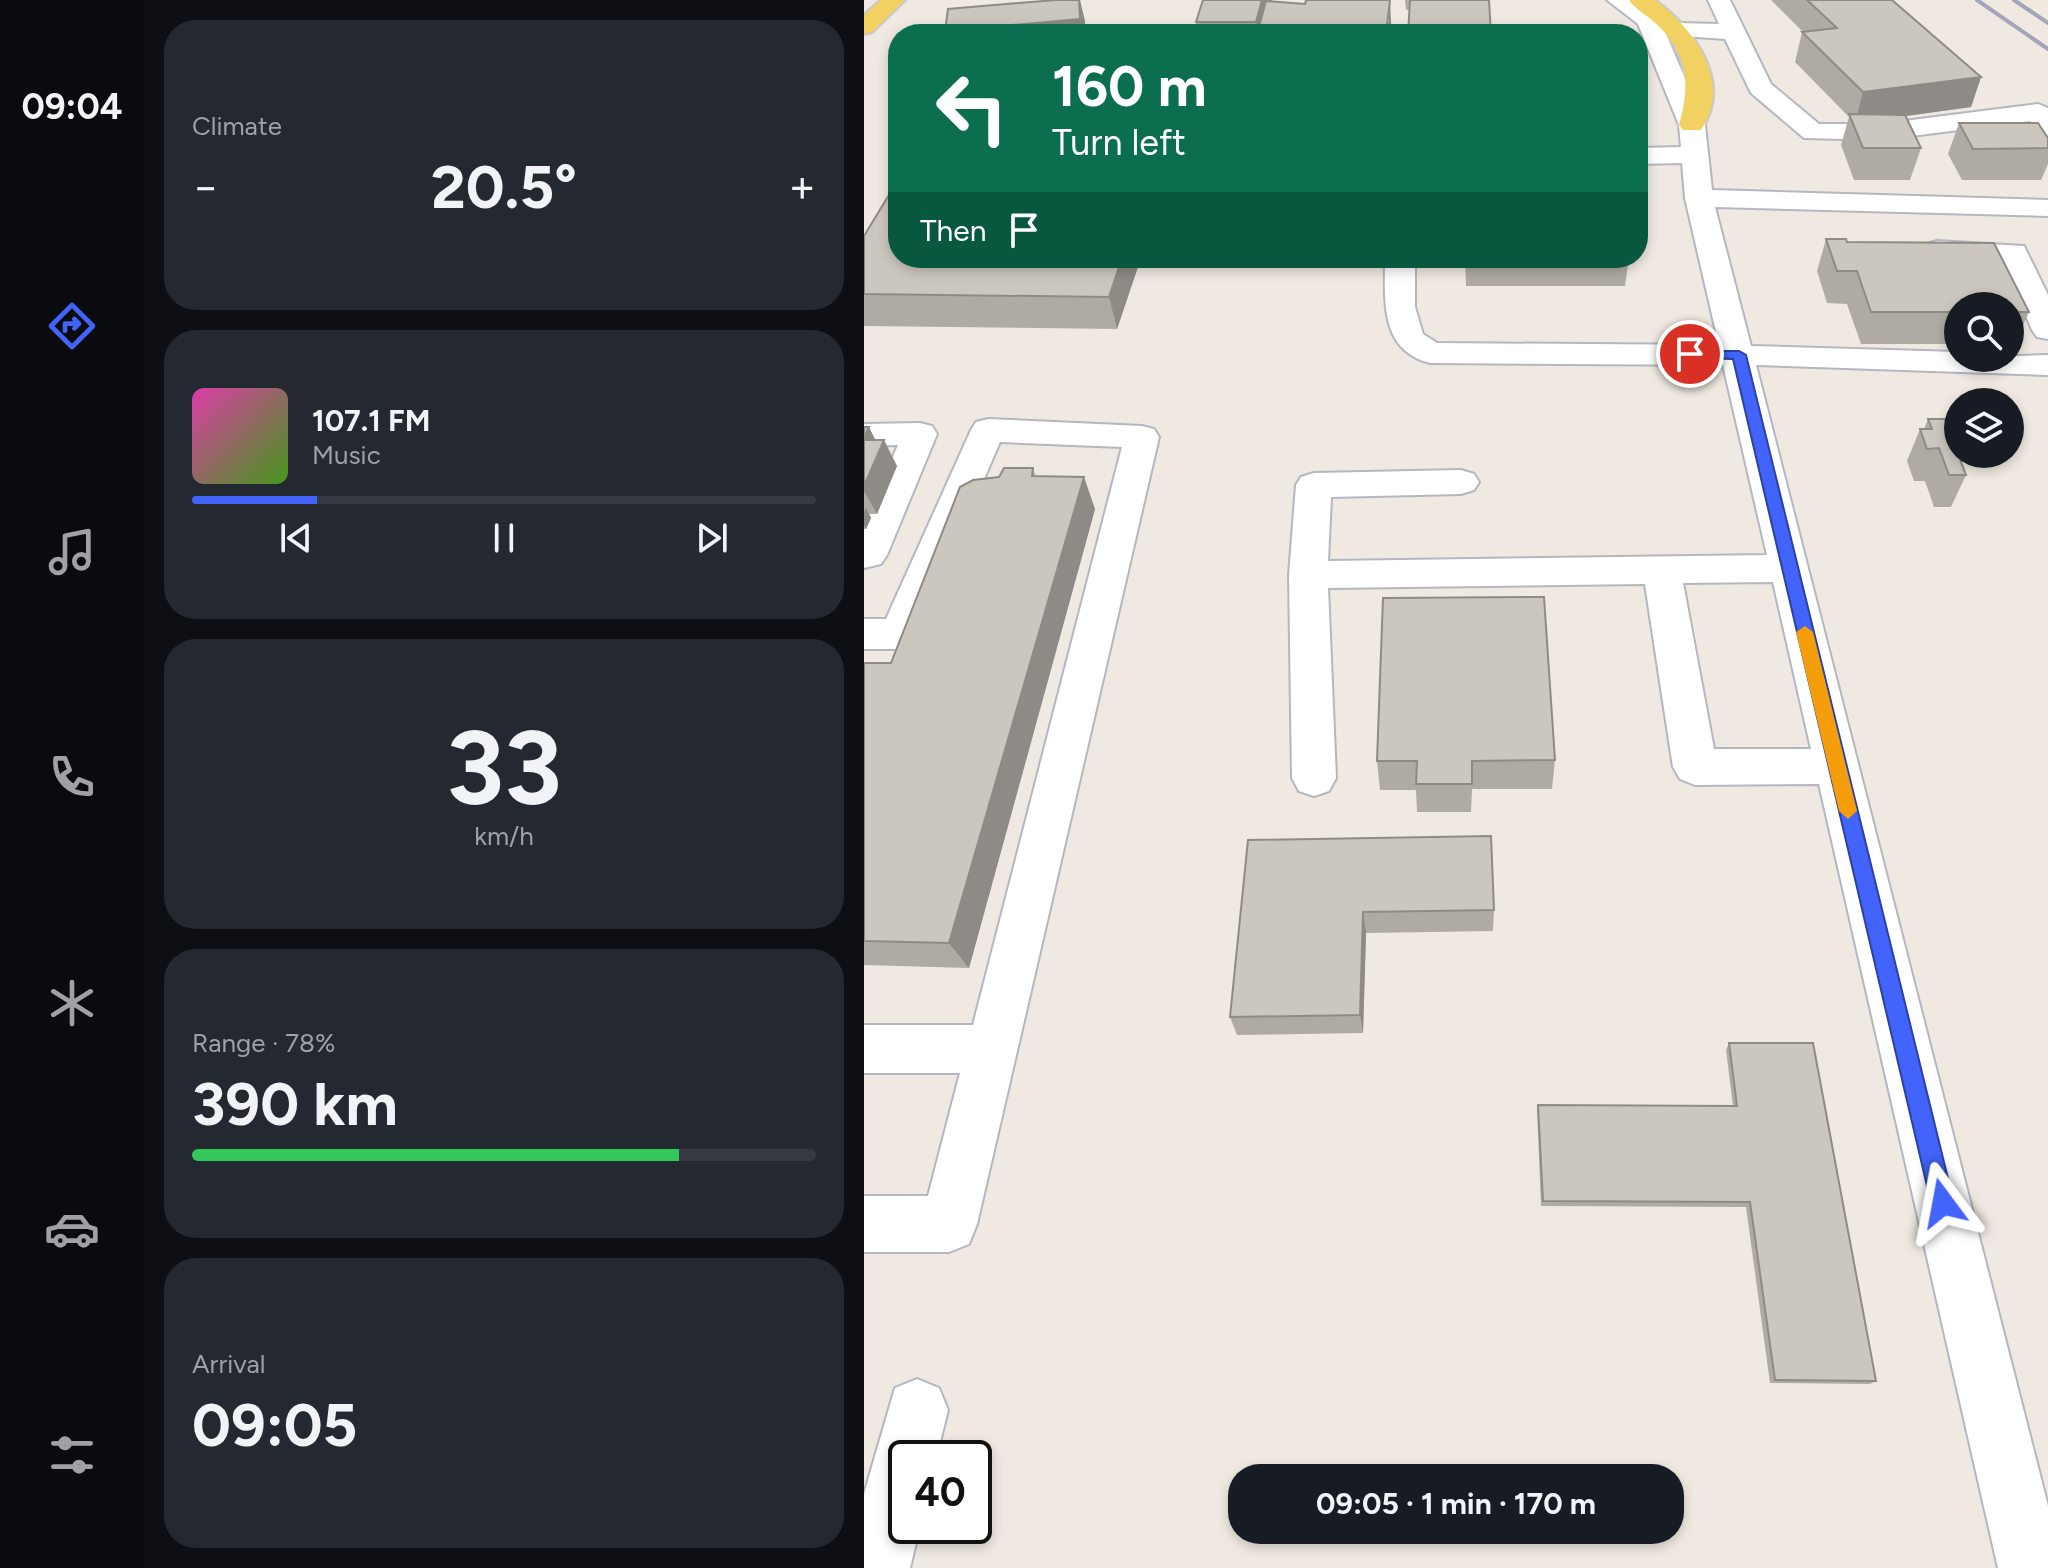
<!DOCTYPE html>
<html lang="en">
<head>
<meta charset="utf-8">
<style>
  body { margin:0; font-family:Figtree,sans-serif; background:#242831; color:#f1f3f6; height:100vh; display:flex; flex-direction:column; font-size:30px; white-space:nowrap }
  * { box-sizing:border-box; margin:0 }
  p { font-size:26px; color:#9ea1a6 }
  .icon { flex:none; width:44px; height:44px; fill:none; stroke:currentColor; stroke-width:2; stroke-linecap:round; stroke-linejoin:round }
  .map { position:relative; flex:1; overflow:hidden }
  .panel { display:flex; flex-direction:column; gap:20px; padding:20px; background:#0d0f14; width:720px }
  .panel>* { flex:none }
  .banner { position:absolute; left:24px; top:24px; width:760px; height:244px; border-radius:32px; box-shadow:0 4px 12px #0003; background:#0b6e4f; color:#fff; overflow:hidden }
  .tools { position:absolute; left:1080px; top:292px; display:grid; gap:16px }
  .tools a { display:grid; place-items:center; width:80px; height:80px; border-radius:50%; background:#171b24; box-shadow:0 4px 12px #0003; font-size:40px }
  .speed { position:absolute; left:24px; top:1440px; display:flex; gap:16px; font-size:40px; font-weight:700; text-align:center }
  .speed>* { display:grid; place-content:center; width:104px; height:104px; border-radius:50%; background:#171b24; box-shadow:0 4px 12px #0003; line-height:1 }
  .speed .limit { border:4px solid #111; border-radius:12px; background:#fff; color:#111 }
  .pin { position:absolute; display:grid; place-items:center; width:68px; height:68px; color:#fff; margin:-34px; border:4px solid #fff; border-radius:50%; box-shadow:0 2px 8px #0007 }
  .me { position:absolute; width:88px; margin:-44px; rotate:347deg; stroke-linejoin:round; filter:drop-shadow(0 0 6px #0008) }
  .turn { display:flex; align-items:center; gap:28px; height:168px; padding:0 32px; font-size:36px }
  .turn .icon { width:104px; height:104px; stroke-width:2.5 }
  .turn b { display:block; font-size:56px; line-height:68px }
  .then { display:flex; align-items:center; height:76px; padding:0 32px; background:#0003; gap:16px; font-size:30px }
  .big { font-size:60px; font-weight:700; line-height:1.1 }
  .panel .tile { flex:1; display:flex; flex-direction:column; justify-content:center; gap:12px; min-width:0; padding:0 28px; border-radius:32px; background:#242831 }
  .panel .dial { align-items:center; gap:0 }
  .dial b { font-size:104px; line-height:1 }
  .song { display:flex; align-items:center; gap:24px }
  .cover { width:96px; height:96px; border-radius:12px; background:linear-gradient(135deg,hsl(320 70% 55%),hsl(100 70% 35%)) }
  .played { height:8px; border-radius:4px; background:linear-gradient(90deg,#4264fb 20%,#363941 20%) }
  .keys { display:flex; justify-content:space-around; direction:ltr }
  .heat { display:flex; justify-content:space-between; align-items:center; font-size:44px; direction:ltr }
  .charge { height:12px; border-radius:6px; background:linear-gradient(90deg,#34c759 78%,#363941 0) }
  .trip { position:absolute; left:364px; top:1464px; width:456px; height:80px; border-radius:32px; background:#171b24; box-shadow:0 4px 12px #0003; font-weight:700; line-height:80px; text-align:center }
  main { display:flex; flex:1; min-height:0 }
  .tab-bar { display:flex; flex-direction:column; width:144px; justify-content:space-around; align-items:center; background:#090b0e; color:#9ea1a6 }
  .tab-bar .icon { width:56px; height:56px }
  .tab-bar .selected { color:#4264fb }
  .tab-bar b { font-size:36px; color:#f1f3f6 }
  .map>svg:first-child { display:block }
</style>
</head>
<body>
<main>
<nav class="tab-bar">
<b>09:04</b>
<svg class="icon selected" aria-label="directions" viewBox="0 0 24 24"><path d="M12 3l9 9-9 9-9-9zM9 14v-3h6M13 9l2 2-2 2"/></svg>
<svg class="icon" aria-label="music" viewBox="0 0 24 24"><path d="M9 18V5l10-2v13"/><circle cx="6" cy="18" r="3"/><circle cx="16" cy="16" r="3"/></svg>
<svg class="icon" aria-label="phone" viewBox="0 0 24 24"><path d="M5 4h4l2 5-3 2q2 4 5 5l2-3 5 2v4C11 20 4 13 5 4z"/></svg>
<svg class="icon" aria-label="climate" viewBox="0 0 24 24"><path d="M12 3v18M4 7l16 10M4 17L20 7"/></svg>
<svg class="icon" aria-label="car" viewBox="0 0 24 24"><path d="M5 17H2v-5l4-1 3-4h7l3 4 3 1v5h-3M9 17h6M6 11h13"/><circle cx="7" cy="17" r="2"/><circle cx="17" cy="17" r="2"/></svg>
<svg class="icon" aria-label="filters" viewBox="0 0 24 24"><path d="M4 7h16M4 17h16"/><circle cx="9" cy="7" r="2"/><circle cx="15" cy="17" r="2"/></svg>
</nav>
<section class="panel">
<div class="tile"><p>Climate</p>
<div class="heat"><a>−</a><b class="big">20.5°</b><a>+</a></div>
</div>
<div class="tile">
<div class="song"><i class="cover"></i><div><b>107.1 FM</b><p>Music</p></div></div>
<div class="played"></div>
<div class="keys"><svg class="icon" aria-label="previous" viewBox="0 0 24 24"><path d="M18 5L8 12l10 7zM5 5v14"/></svg><svg class="icon" aria-label="pause" viewBox="0 0 24 24"><path d="M8 5v14M16 5v14"/></svg><svg class="icon" aria-label="next" viewBox="0 0 24 24"><path d="M6 5l10 7-10 7zM19 5v14"/></svg></div>
</div>
<div class="tile dial"><b>33</b><p>km/h</p></div>
<div class="tile"><p>Range · 78%</p><b class="big">390 km</b><div class="charge"></div></div>
<div class="tile"><p>Arrival</p><b class="big">09:05</b></div>
</section>
<div class="map">
<svg width="1184" height="1568" viewBox="0 0 1184 1568">
  <rect width="100%" height="100%" fill="#efe9e1"/>
  <g fill="none" stroke-linecap="round" stroke-linejoin="round">
    <g stroke="#b4b7c1" stroke-width="4">
      <path id="minor" d="M 743,0 L 769,0 L 796,20 L 841,125 L 848,190 L 1184,200 L 1184,216 L 851,207 L 887,346 L 1094,352 L 1094,358 L 1184,355 L 1184,375 L 892,365 L 1184,1506 L 1184,1568 L 1134,1568 L 955,784 L 831,785 L 816,779 L 809,767 L 781,584 L 464,588 L 472,778 L 465,791 L 450,796 L 435,791 L 428,778 L 425,575 L 432,485 L 437,477 L 450,473 L 597,470 L 610,474 L 615,482 L 610,490 L 597,494 L 467,497 L 464,561 L 903,555 L 859,365 L 566,363 C 515,350 521,300 521,258 L 551,258 L 551,307 L 559,334 L 573,343 L 855,345 L 821,198 L 818,163 L 774,164 L 774,148 L 817,147 L 815,125 L 774,24 ZM 909,582 L 947,749 L 850,749 L 819,583 Z
        M 844,0 L 866,0 L 907,84 L 955,124 L 1016,124 L 1174,104 L 1184,108 L 1184,136 L 1175,134 L 1166,121 L 1016,140 L 940,138 L 887,93 L 861,39 L 805,35 L 801,30 L 813,23 L 855,24 Z
        M 1073,241 L 1160,246 L 1184,295 L 1184,339 L 1173,337 L 1168,330 L 1139,261 L 1063,256 L 1058,250 L 1063,244 Z
        M 124,419 L 278,426 L 290,429 L 295,437 L 113,1224 L 105,1244 L 85,1252 L 0,1252 L 0,1196 L 64,1196 L 96,1073 L 0,1073 L 0,1025 L 109,1025 L 258,447 L 136,442 L 49,644 L 35,649 L 0,649 L 0,619 L 22,619 L 107,430 L 112,422 Z
        M 56,423 L 68,426 L 73,434 L 23,555 L 17,564 L 0,568 L 0,522 L 34,445 L 0,446 L 0,424 Z
        M 53,1379 L 75,1388 L 84,1410 L 72,1458 L 42,1458 L 42,1526 L 56,1526 L 46,1568 L 0,1568 L 0,1494 L 31,1388 Z"/>
    </g>
    <g stroke="#c9c9c9" stroke-width="4">
      <path id="major" d="M 17,0 L 41,0 L 8,32 L 0,34 L 0,15 Z
        M 765,0 L 791,0 C 829,28 870,82 837,130 L 819,130 L 815,125 C 827,82 824,52 789,21 C 781,14 771,9 765,0 Z"/>
    </g>
    <use href="#minor" fill="#fff" fill-rule="evenodd"/>
    <use href="#major" fill="#f2d163" fill-rule="evenodd"/>
    <path stroke="#a3a6b8" stroke-width="4" d="M 1113,0 L 1184,49
      M 1150,0 L 1184,23"/>
  </g>
  <path fill="#afaba4" d="M 339,0 L 408,0 L 407,2 L 527,23 L 526,34 L 334,34 L 332,22 Z
    M 541,0 L 625,0 L 542,10 Z
    M 907,0 L 1028,0 L 1117,77 L 1107,107 L 1042,116 L 1057,148 L 1046,180 L 990,180 L 977,145 L 985,117 L 931,62 L 938,32 L 939,32 Z
    M 1095,123 L 1184,138 L 1184,164 L 1177,180 L 1098,180 L 1084,154 Z
    M 0,236 L 34,258 L 277,258 L 253,329 L 0,326 Z
    M 962,239 L 983,242 L 1165,312 L 1150,345 L 1146,345 L 1146,306 L 1094,306 L 1094,344 L 997,344 L 983,304 L 963,303 L 953,271 Z
    M 601,258 L 765,258 L 761,286 L 602,286 Z
    M 1064,419 L 1102,475 L 1087,507 L 1070,507 L 1061,481 L 1050,481 L 1043,461 L 1056,429 L 1060,429 Z
    M 0,427 L 33,466 L 13,514 L 5,514 L 7,518 L 2,529 L 0,529 Z
    M 169,468 L 172,477 L 231,509 L 105,968 L 0,965 L 0,663 L 27,663 Z
    M 691,760 L 688,789 L 608,789 L 607,812 L 553,812 L 552,790 L 516,790 L 513,761 Z
    M 384,840 L 630,910 L 629,931 L 502,933 L 499,1033 L 373,1035 L 366,1017 Z
    M 865,1043 L 1012,1381 L 1006,1384 L 906,1383 L 882,1207 L 677,1206 L 673,1110 L 674,1105 L 869,1106 L 862,1050 Z"/>
  <path fill="#8e8b86" d="M 216,0 L 221,21 L 221,34 L 82,34 L 81,31 Z
    M 398,0 L 408,0 L 400,34 L 394,34 L 392,22 Z
    M 526,0 L 527,23 L 526,34 L 524,34 Z
    M 1117,77 L 1107,107 L 991,123 L 999,92 Z
    M 258,258 L 277,258 L 253,329 L 245,297 Z
    M 5,427 L 16,449 L 20,440 L 33,466 L 13,514 L 0,491 L 0,437 Z
    M 220,477 L 231,509 L 105,968 L 85,943 Z
    M 2,508 L 7,518 L 2,529 L 0,525 L 0,512 Z
    M 499,912 L 502,933 L 499,1033 L 496,1015 Z"/>
  <path fill="#cbc7bf" stroke="#8e8b86" stroke-width="2" d="M 191,0 L 215,0 L 216,19 L 81,31 L 84,9 Z
    M 339,0 L 398,0 L 392,22 L 332,22 Z
    M 442,0 L 526,0 L 523,25 L 494,25 L 493,34 L 393,34 L 402,1 L 441,4 Z
    M 546,0 L 625,0 L 627,34 L 544,34 Z
    M 943,0 L 1028,0 L 1117,77 L 999,92 L 938,32 L 973,28 Z
    M 985,114 L 1041,115 L 1057,148 L 999,148 Z
    M 1095,123 L 1174,123 L 1184,138 L 1184,148 L 1109,149 Z
    M 34,180 L 34,258 L 258,258 L 245,297 L 0,294 L 0,236 Z
    M 962,239 L 982,239 L 983,242 L 1130,243 L 1165,312 L 1146,312 L 1146,306 L 1094,306 L 1094,312 L 1007,312 L 993,271 L 973,271 Z
    M 1064,419 L 1081,419 L 1102,475 L 1085,475 L 1075,448 L 1063,449 L 1056,429 L 1068,429 Z
    M 0,427 L 5,427 L 0,437 Z
    M 0,440 L 20,440 L 0,486 Z
    M 140,468 L 169,468 L 168,476 L 220,477 L 85,943 L 0,941 L 0,663 L 27,663 L 96,487 L 109,480 L 135,477 Z
    M 680,597 L 691,760 L 608,761 L 608,784 L 552,784 L 553,761 L 513,761 L 519,598 Z
    M 627,836 L 630,910 L 499,912 L 496,1015 L 366,1017 L 384,840 Z
    M 865,1043 L 949,1043 L 1012,1381 L 911,1380 L 886,1202 L 679,1201 L 674,1105 L 873,1106 Z"/>
  <path fill="#4264fb" stroke="#2b41a3" stroke-width="2" d="M 821,351 L 875,351 L 882,355 L 1090,1203 L 1087,1211 L 1079,1215 L 1071,1211 L 1067,1203 L 869,359 L 826,358 L 821,357 Z"/>
  <path fill="#f59e0b" d="M 941,626 L 949,632 L 993,811 L 984,819 L 975,811 L 932,632 Z"/>
</svg>
<div class="tools">
<a><svg class="icon" aria-label="search" viewBox="0 0 24 24"><circle cx="10" cy="10" r="6"/><path d="M15 15l6 6"/></svg></a>
<a><svg class="icon" aria-label="layers" viewBox="0 0 24 24"><path d="M12 4l9 5-9 5-9-5zM3 14l9 5 9-5"/></svg></a>
</div>
<div class="speed"><div class="limit">40</div></div>
<div class="pin" style="left:826px;top:354px;background:#d93025"><svg class="icon" aria-label="arrive" viewBox="0 0 24 24"><path d="M6 21V4h12l-3 4 3 4H6"/></svg></div>
<svg class="me" style="left:1079px;top:1203px" viewBox="-20 -20 40 40"><path d="M0-17L14 15 0 8-14 15z" fill="#4264fb" stroke="#fff" stroke-width="4"/></svg>
<div class="trip">09:05 · 1 min · 170 m</div>
<div class="banner">
<div class="turn"><svg class="icon" aria-label="left" viewBox="0 0 24 24"><path d="M17 20v-9H6M10 6l-5 5 5 5"/></svg><div><b>160 m</b>Turn left</div></div>
<div class="then">Then<svg class="icon" aria-label="arrive" viewBox="0 0 24 24"><path d="M6 21V4h12l-3 4 3 4H6"/></svg></div>
</div>
</div>
</main>
</body>
</html>
